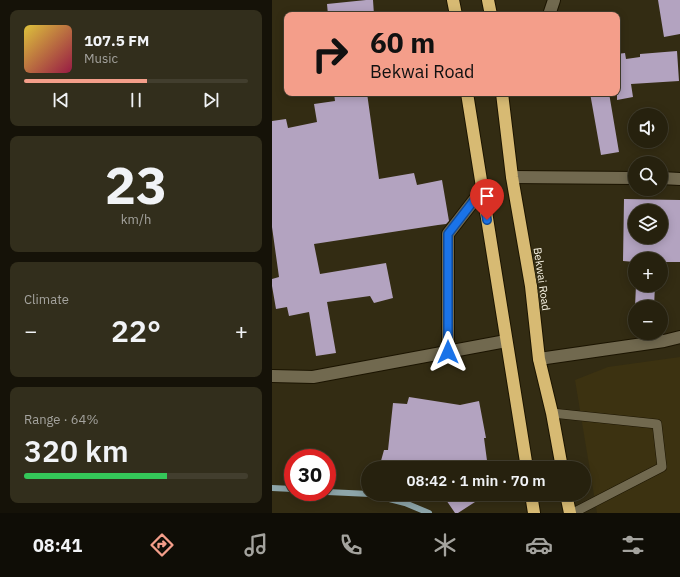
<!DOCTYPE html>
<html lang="en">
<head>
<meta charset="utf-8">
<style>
  body { margin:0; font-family:"IBM Plex Sans",sans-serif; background:#322e1c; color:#f1f3f6; height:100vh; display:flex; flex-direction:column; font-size:15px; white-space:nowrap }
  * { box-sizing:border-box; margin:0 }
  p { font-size:13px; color:#a4a39e }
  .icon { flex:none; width:22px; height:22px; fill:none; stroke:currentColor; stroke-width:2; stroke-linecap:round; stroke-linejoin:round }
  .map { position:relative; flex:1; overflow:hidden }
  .drawer { display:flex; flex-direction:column; gap:10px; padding:10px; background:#151208; width:272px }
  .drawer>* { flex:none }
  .banner { position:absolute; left:12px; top:12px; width:336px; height:84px; border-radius:8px; box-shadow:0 2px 10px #0003,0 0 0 1px #423e2e; background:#f49e8a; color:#111; overflow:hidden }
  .controls { position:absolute; left:356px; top:108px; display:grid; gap:8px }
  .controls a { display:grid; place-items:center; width:40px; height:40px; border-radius:50%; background:#26210e; box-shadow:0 2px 10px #0003,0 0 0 1px #423e2e; font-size:20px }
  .speed { position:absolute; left:12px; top:449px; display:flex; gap:8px; font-size:20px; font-weight:700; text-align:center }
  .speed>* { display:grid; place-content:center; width:52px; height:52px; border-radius:50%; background:#26210e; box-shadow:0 2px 10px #0003,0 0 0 1px #423e2e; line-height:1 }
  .speed .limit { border:6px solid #d22; background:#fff; color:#111 }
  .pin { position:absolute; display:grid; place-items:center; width:34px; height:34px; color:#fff; margin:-41px -17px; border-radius:50% 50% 50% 0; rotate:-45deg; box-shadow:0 0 4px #0007 }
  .pin .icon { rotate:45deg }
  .me { position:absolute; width:44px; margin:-22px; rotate:0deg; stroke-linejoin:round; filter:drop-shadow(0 0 3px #0008) }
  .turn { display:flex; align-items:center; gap:14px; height:84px; padding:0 20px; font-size:18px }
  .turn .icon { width:52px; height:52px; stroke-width:2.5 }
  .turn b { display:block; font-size:28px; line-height:34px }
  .big { font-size:30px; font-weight:600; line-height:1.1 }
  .drawer .widget { flex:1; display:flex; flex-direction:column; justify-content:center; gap:6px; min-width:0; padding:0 14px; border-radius:8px; background:#322e1c }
  .drawer .dial { align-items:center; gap:0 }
  .dial b { font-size:52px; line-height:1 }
  .song { display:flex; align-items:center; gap:12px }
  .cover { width:48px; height:48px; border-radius:6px; background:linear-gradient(135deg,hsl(50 70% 55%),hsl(340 70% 35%)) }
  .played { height:4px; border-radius:2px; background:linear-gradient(90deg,#f49e8a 55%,#423e2e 55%) }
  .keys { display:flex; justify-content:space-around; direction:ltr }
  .heat { display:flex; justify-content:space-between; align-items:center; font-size:22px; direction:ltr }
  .charge { height:6px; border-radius:3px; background:linear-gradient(90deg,#34c759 64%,#423e2e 0) }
  .trip { position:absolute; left:89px; top:461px; width:230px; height:40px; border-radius:20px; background:#26210e; box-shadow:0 2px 10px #0003,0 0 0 1px #423e2e; font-weight:600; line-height:40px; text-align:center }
  .menu { display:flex; height:64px; justify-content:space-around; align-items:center; background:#0f0d06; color:#a4a39e }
  .menu .icon { width:28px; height:28px }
  .menu .selected { color:#f49e8a }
  .menu b { font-size:18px; color:#f1f3f6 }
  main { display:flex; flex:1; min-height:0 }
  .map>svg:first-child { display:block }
</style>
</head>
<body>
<main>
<section class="drawer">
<div class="widget">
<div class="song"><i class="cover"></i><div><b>107.5 FM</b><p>Music</p></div></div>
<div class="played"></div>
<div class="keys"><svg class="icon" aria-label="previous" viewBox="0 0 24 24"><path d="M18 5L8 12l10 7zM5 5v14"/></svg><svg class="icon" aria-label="pause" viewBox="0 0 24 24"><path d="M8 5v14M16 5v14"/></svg><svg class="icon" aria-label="next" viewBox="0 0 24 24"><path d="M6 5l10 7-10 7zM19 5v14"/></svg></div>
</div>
<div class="widget dial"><b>23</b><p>km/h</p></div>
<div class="widget"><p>Climate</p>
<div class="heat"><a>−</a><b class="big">22°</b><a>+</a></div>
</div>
<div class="widget"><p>Range · 64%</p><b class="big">320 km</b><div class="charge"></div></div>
</section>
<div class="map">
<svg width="408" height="513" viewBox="0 0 408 513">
  <rect width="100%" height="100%" fill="#332c13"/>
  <path fill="#3c3211" d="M 408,357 L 408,513 L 325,513 L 303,380 L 336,367 Z"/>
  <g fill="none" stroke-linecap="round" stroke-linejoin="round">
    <path stroke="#8da5a9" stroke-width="6" d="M 0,488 L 21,489
      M 55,492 L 98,494 L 133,503 L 157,513"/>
  </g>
  <path fill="#b3a3c0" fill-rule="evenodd" d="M 94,0 L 101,0 L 102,15 L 56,15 L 55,4 Z
    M 386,0 L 408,0 L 408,34 L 392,37 Z
    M 405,51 L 407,81 L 359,84 L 361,97 L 345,100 L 345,54 L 353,53 L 354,59 L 368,57 L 368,54 Z
    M 62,93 L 95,93 L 107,179 L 142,173 L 145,185 L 170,180 L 177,221 L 174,224 L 166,225 L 42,244 L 48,274 L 114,263 L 121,298 L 102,303 L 98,296 L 55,302 L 64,353 L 44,356 L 37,312 L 17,316 L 15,307 L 4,309 L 0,286 L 0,279 L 7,277 L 0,227 L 0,121 L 14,119 L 16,128 L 45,122 L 42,104 L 63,101 Z
    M 318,93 L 337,93 L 347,152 L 329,155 Z
    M 352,199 L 408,200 L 408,262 L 389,262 L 389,259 L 363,259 L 363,262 L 351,261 ZM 363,211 L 389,211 L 389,237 L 363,237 Z
    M 364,285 L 383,285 L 382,307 L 363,307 Z
    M 137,397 L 188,405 L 207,401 L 214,438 L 212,438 L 216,468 L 107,468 L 112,450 L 116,450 L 121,403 L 135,404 Z
    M 170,494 L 198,494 L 203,502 L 186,513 L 183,513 Z"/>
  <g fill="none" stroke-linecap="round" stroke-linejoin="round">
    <g stroke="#1b1400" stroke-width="10">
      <path id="lane" d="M 280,413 L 385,424 L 390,467 L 301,513"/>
    </g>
    <g stroke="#1b1400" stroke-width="14">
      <path id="street" d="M 277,15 L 282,0
        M 240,177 L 363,178
        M 389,178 L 408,179
        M 176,352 L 176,234 L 210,190
        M 267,359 L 392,341 L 408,337
        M 0,376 L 41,377 L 234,341"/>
    </g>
    <g stroke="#1b1400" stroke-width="14">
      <path id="highway" d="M 181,0 L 184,15
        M 216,0 L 219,15
        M 195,93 L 255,468
        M 230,93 L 240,177 L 259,286 L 267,359 L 280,413 L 290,468
        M 259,494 L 262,513
        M 294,494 L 298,513"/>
    </g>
    <use href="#lane" stroke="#71694f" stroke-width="9"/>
    <use href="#street" stroke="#71694f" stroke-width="12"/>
    <use href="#highway" stroke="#d7ba73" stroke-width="12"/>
  </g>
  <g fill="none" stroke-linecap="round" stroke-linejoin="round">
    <g stroke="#114b97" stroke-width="10">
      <path id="route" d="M 176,352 L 176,234 L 210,190 L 215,220"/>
    </g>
    <use href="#route" stroke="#1a73e8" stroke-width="7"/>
  </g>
  <g text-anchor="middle" stroke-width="4" stroke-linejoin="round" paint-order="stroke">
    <g font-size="11" fill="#faf5e6" stroke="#332c13">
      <text transform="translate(270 279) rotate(82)" y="4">Bekwai Road</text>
    </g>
  </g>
</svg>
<div class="controls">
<a><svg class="icon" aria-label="sound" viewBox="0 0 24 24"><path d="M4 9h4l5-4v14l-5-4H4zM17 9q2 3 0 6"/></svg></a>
<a><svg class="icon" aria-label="search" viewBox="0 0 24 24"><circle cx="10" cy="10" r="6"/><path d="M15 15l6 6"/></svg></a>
<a><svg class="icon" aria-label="layers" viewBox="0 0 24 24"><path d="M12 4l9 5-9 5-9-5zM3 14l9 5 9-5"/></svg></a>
<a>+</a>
<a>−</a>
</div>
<div class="speed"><div class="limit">30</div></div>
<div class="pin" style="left:215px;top:220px;background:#d93025"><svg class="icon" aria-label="arrive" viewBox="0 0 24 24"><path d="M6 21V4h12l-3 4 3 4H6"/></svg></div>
<svg class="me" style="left:176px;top:352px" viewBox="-20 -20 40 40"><path d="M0-17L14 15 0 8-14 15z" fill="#1a73e8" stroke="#fff" stroke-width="4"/></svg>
<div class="trip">08:42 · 1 min · 70 m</div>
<div class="banner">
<div class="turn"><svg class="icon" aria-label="right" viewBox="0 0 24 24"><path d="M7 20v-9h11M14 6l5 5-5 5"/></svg><div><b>60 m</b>Bekwai Road</div></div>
</div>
</div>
</main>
<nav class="menu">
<b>08:41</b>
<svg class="icon selected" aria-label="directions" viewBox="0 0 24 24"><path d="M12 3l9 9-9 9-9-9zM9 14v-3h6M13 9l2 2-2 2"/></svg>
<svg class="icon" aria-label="music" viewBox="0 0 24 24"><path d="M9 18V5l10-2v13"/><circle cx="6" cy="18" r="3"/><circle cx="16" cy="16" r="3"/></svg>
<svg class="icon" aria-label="phone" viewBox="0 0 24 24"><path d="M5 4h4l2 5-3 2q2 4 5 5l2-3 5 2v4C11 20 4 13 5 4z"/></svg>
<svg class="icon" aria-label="climate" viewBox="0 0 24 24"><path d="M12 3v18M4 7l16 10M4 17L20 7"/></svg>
<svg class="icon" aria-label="car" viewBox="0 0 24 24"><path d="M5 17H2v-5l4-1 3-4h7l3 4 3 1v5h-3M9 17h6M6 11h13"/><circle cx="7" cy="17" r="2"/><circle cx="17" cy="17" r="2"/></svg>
<svg class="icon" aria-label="filters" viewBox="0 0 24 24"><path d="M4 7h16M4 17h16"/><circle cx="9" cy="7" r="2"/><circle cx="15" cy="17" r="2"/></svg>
</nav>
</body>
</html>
